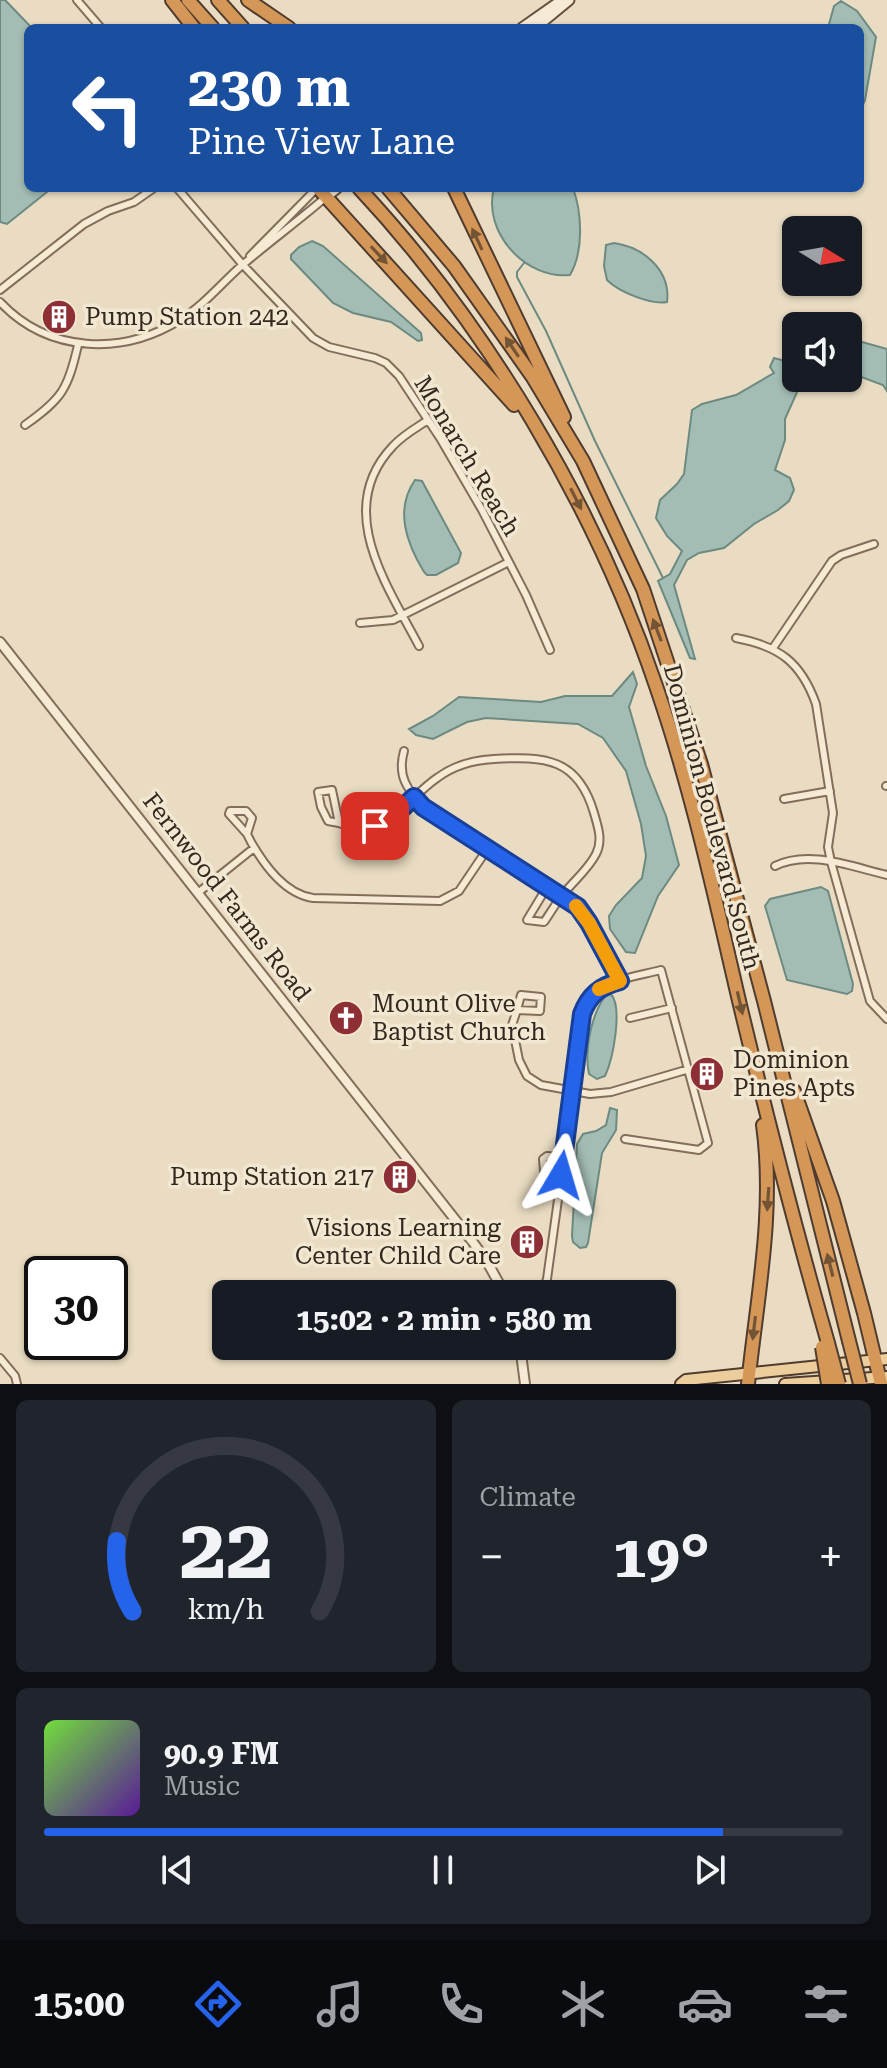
<!DOCTYPE html>
<html lang="en">
<head>
<meta charset="utf-8">
<style>
  body { margin:0; font-family:"Roboto Serif",serif; background:#20242c; color:#f1f3f6; height:100vh; display:flex; flex-direction:column; font-size:30px; white-space:nowrap }
  * { box-sizing:border-box; margin:0 }
  p { font-size:26px; color:#9ea1a6 }
  .icon { flex:none; width:44px; height:44px; fill:none; stroke:currentColor; stroke-width:2; stroke-linecap:round; stroke-linejoin:round }
  .map { position:relative; height:1384px; overflow:hidden }
  .details { display:flex; flex-direction:column; gap:16px; padding:16px; background:#0d0f14; flex:1 }
  .details>* { flex:none }
  .hud { position:absolute; left:24px; top:24px; width:840px; height:168px; border-radius:12px; box-shadow:0 2px 6px #0004; background:#1a4fa0; color:#fff; overflow:hidden }
  .needle { width:52px; rotate:101deg }
  .controls { position:absolute; left:782px; top:216px; display:grid; gap:16px }
  .controls a { display:grid; place-items:center; width:80px; height:80px; border-radius:12px; background:#171b24; box-shadow:0 2px 6px #0004; font-size:40px }
  .speed { position:absolute; left:24px; top:1256px; display:flex; gap:16px; font-size:40px; font-weight:700; text-align:center }
  .speed>* { display:grid; place-content:center; width:104px; height:104px; border-radius:50%; background:#171b24; box-shadow:0 2px 6px #0004; line-height:1 }
  .speed .limit { border:4px solid #111; border-radius:12px; background:#fff; color:#111 }
  .pin { position:absolute; display:grid; place-items:center; width:68px; height:68px; color:#fff; margin:-34px; border-radius:16px; box-shadow:0 4px 12px #0006 }
  .me { position:absolute; width:88px; margin:-44px; rotate:7deg; stroke-linejoin:round; filter:drop-shadow(0 0 6px #0008) }
  .turn { display:flex; align-items:center; gap:28px; height:168px; padding:0 32px; font-size:36px }
  .turn .icon { width:104px; height:104px; stroke-width:2.5 }
  .turn b { display:block; font-size:56px; line-height:68px }
  .big { font-size:60px; font-weight:700; line-height:1.1 }
  .details .widget { flex:1; display:flex; flex-direction:column; justify-content:center; gap:12px; min-width:0; padding:0 28px; border-radius:12px; background:#20242c }
  .details .dial { align-items:center; gap:0 }
  .dial svg { height:208px; overflow:visible; fill:none; stroke:#363941; stroke-width:7; stroke-linecap:round; text-anchor:middle }
  .dial text { fill:#f1f3f6; stroke:none }
  .song { display:flex; align-items:center; gap:24px }
  .cover { width:96px; height:96px; border-radius:12px; background:linear-gradient(135deg,hsl(100 70% 55%),hsl(270 70% 35%)) }
  .played { height:8px; border-radius:4px; background:linear-gradient(90deg,#2563eb 85%,#363941 85%) }
  .keys { display:flex; justify-content:space-around; direction:ltr }
  .heat { display:flex; justify-content:space-between; align-items:center; font-size:44px; direction:ltr }
  .details .tiles { flex:1; display:grid; gap:16px; grid-template-columns:1fr 1fr }
  .widget:last-child { grid-column:span 2 }
  .trip { position:absolute; left:212px; top:1280px; width:464px; height:80px; border-radius:12px; background:#171b24; box-shadow:0 2px 6px #0004; font-weight:700; line-height:80px; text-align:center }
  .menu { display:flex; height:128px; justify-content:space-around; align-items:center; background:#090b0e; color:#9ea1a6 }
  .menu .icon { width:56px; height:56px }
  .menu .selected { color:#2563eb }
  .menu b { font-size:36px; color:#f1f3f6 }
  .map>svg:first-child { display:block }
</style>
</head>
<body>
<div class="map">
<svg width="887" height="1384" viewBox="0 0 887 1384">
  <rect width="100%" height="100%" fill="#eadcc2"/>
  <path fill="#a4bdb4" stroke="#6c8a81" stroke-width="2" d="M 0,0 L 5,0 L 32,28 L 28,28 L 28,188 L 52,188 L 7,224 L 0,222 Z
    M 841,1 L 857,11 L 876,37 L 865,100 L 860,112 L 860,28 L 828,28 L 834,6 Z
    M 494,188 L 573,188 C 582,213 584,251 570,275 C 526,280 482,232 494,188 Z
    M 312,241 L 323,246 L 421,333 L 422,340 L 418,341 L 391,322 L 353,313 L 333,303 L 291,259 L 291,255 L 299,247 Z
    M 614,243 C 643,247 671,270 667,302 C 651,305 619,292 607,280 L 604,266 L 606,245 Z
    M 862,342 L 887,349 L 887,391 L 883,385 L 848,372 L 848,345 Z
    M 774,358 L 785,361 L 785,370 L 792,372 L 796,368 L 796,378 L 806,378 L 802,381 L 785,419 L 785,440 L 775,470 L 790,478 L 794,490 L 789,501 L 778,510 L 754,524 L 724,548 L 699,553 L 687,560 L 674,585 L 695,659 L 690,658 L 658,581 L 670,574 L 682,551 L 667,536 L 656,518 L 660,500 L 677,484 L 684,474 L 692,410 L 702,404 L 736,395 L 774,373 L 770,367 Z
    M 415,480 L 422,481 L 461,553 L 458,563 L 436,575 L 427,575 L 424,572 C 407,544 394,510 415,480 Z
    M 633,672 L 637,684 L 629,707 L 646,766 L 666,816 L 679,865 L 658,896 L 635,953 L 626,952 L 610,929 L 609,916 L 616,905 L 642,878 L 646,856 L 641,824 L 626,771 L 603,738 L 578,724 L 486,718 L 467,722 L 433,739 L 416,735 L 409,729 L 433,716 L 459,697 L 541,702 L 565,696 L 612,696 Z
    M 821,887 L 828,891 L 853,984 L 852,991 L 847,994 L 787,980 L 765,906 L 770,899 Z
    M 611,994 C 623,1008 613,1059 605,1076 L 597,1079 L 589,1074 C 584,1051 591,1016 605,996 Z
    M 610,1108 L 617,1110 L 616,1130 L 602,1153 L 588,1243 L 586,1247 L 580,1248 L 573,1242 L 572,1236 L 577,1144 L 583,1134 L 596,1131 L 606,1125 Z"/>
  <g fill="none" stroke-linecap="round" stroke-linejoin="round">
    <path stroke="#6c8a81" stroke-width="2" d="M 524,263 L 517,272 L 517,277 L 546,331 L 595,441 L 663,578"/>
    <g stroke="#826e5b" stroke-width="10">
      <path id="minor" d="M 77,0 L 101,28
        M 177,188 L 243,265 L 313,338 L 329,347 L 375,358 L 386,363 L 399,376 L 440,438 L 482,510 L 526,595 L 550,650
        M 250,256 L 317,188
        M 0,290 L 84,224 L 108,211 L 134,202 L 154,188
        M 0,302 C 48,353 122,356 180,320 C 203,306 220,285 240,267 C 268,243 298,221 326,197
        M 25,425 C 62,399 68,389 78,345
        M 360,623 L 393,620 L 509,562
        M 736,638 C 779,646 801,662 816,704 L 833,813 L 828,847 L 831,862 L 870,1001 L 887,1019
        M 419,646 C 387,585 333,509 393,446 C 403,435 416,428 428,420
        M 773,648 L 832,561 L 841,555 L 874,544
        M 404,751 C 397,776 407,789 423,807 L 578,907 L 589,923 L 620,981
        M 886,786 L 887,786
        M 784,799 L 830,791
        M 339,823 L 328,821 L 321,807 L 318,792 L 332,790 L 339,823 C 384,843 406,799 437,778 C 453,766 474,760 494,759 C 545,756 578,758 594,813 C 598,827 603,840 596,854 C 589,868 575,880 565,892 C 557,901 551,912 544,922 L 527,920 L 547,887
        M 247,834 L 229,814 L 230,811 L 246,811 L 252,818 L 247,834 L 251,842 C 265,866 285,894 313,898 L 440,901 L 459,891 L 488,848
        M 775,866 C 809,849 852,867 887,875
        M 199,892 L 254,848
        M 517,1010 L 521,995 L 541,997 L 540,1011 L 517,1010 L 512,1025 L 519,1060 L 527,1076 L 541,1085 L 590,1094 L 611,1092 L 689,1069
        M 630,1018 L 672,1008
        M 561,1175 L 544,1171 L 543,1159 L 547,1156 L 563,1157
        M 541,1294 L 547,1279 L 585,1005 C 601,979 634,977 661,970 L 708,1143 L 699,1150 L 625,1139
        M 0,1358 L 15,1376 L 17,1384"/>
    </g>
    <g stroke="#826e5b" stroke-width="12">
      <path id="tertiary" d="M 0,642 L 472,1241 L 486,1260 L 505,1294
        M 520,1346 L 525,1384"/>
    </g>
    <g stroke="#644f3e" stroke-width="13">
      <path id="secondary" d="M 522,28 L 562,0
        M 535,28 L 569,0
        M 326,197 L 337,188"/>
    </g>
    <g stroke="#503c2f" stroke-width="14">
      <path id="primary" d="M 681,1384 L 686,1380 L 887,1359
        M 785,1384 L 887,1377"/>
    </g>
    <g stroke="#503c2f" stroke-width="16">
      <path id="motorway" d="M 172,0 L 194,28
        M 188,0 L 213,28
        M 218,0 L 243,28
        M 248,0 L 289,28
        M 318,188 L 514,405
        M 359,188 C 487,325 596,508 656,686 C 692,790 715,898 740,1005 C 767,1118 796,1231 828,1343
        M 388,188 L 454,266 L 532,376 L 583,461 L 643,589 L 701,764 L 764,1001 L 849,1341
        M 454,188 L 564,417
        M 794,1091 L 833,1201 L 864,1313 L 881,1384
        M 748,1384 C 757,1298 775,1211 763,1125"/>
    </g>
    <use href="#minor" stroke="#f6ead4" stroke-width="6"/>
    <use href="#tertiary" stroke="#f6ead4" stroke-width="8"/>
    <use href="#secondary" stroke="#f6ead4" stroke-width="9"/>
    <use href="#primary" stroke="#ebce9c" stroke-width="10"/>
    <use href="#motorway" stroke="#d49758" stroke-width="12"/>
    <g stroke="#503c2f" stroke-width="16" stroke-linecap="butt">
      <path id="motorway-bridge" d="M 849,1341 L 860,1384
        M 828,1343 L 839,1384
        M 822,1347 L 828,1384"/>
    </g>
    <use href="#motorway-bridge" stroke="#d49758" stroke-width="12"/>
  </g>
  <defs><path id="oneway-solid" d="M-6-.8H1V-3.2L6.5 0L1 3.2V.8H-6Z" transform="scale(2)"/></defs>
  <g fill="#735435">
    <use href="#oneway-solid" transform="translate(477 239) rotate(-115)"/>
    <use href="#oneway-solid" transform="translate(379 255) rotate(47)"/>
    <use href="#oneway-solid" transform="translate(512 347) rotate(-124)"/>
    <use href="#oneway-solid" transform="translate(576 499) rotate(63)"/>
    <use href="#oneway-solid" transform="translate(657 630) rotate(-111)"/>
    <use href="#oneway-solid" transform="translate(740 1003) rotate(77)"/>
    <use href="#oneway-solid" transform="translate(768 1199) rotate(94)"/>
    <use href="#oneway-solid" transform="translate(830 1265) rotate(-104)"/>
    <use href="#oneway-solid" transform="translate(754 1328) rotate(97)"/>
  </g>
  <g fill="none" stroke-linecap="round" stroke-linejoin="round">
    <g stroke="#184099" stroke-width="20">
      <path id="route" d="M 375,826 L 389,821 L 414,797 L 423,807 L 578,907 L 589,923 L 620,981 C 600,986 589,995 582,1014 L 561,1175"/>
    </g>
    <use href="#route" stroke="#2563eb" stroke-width="14"/>
    <path stroke="#f59e0b" stroke-width="14" d="M 576,906 L 589,923 L 620,981 L 599,989"/>
  </g>
  <defs>
    <g id="building-disc" transform="scale(1.8)"><circle r="9.5" fill="#8d2f35" stroke="#f2e7d1"/><path d="M-4-6H4V6H1V3H-1V6H-4ZM-2.5-4.3h1.7v1.8h-1.7ZM.8-4.3h1.7v1.8H.8ZM-2.5-1h1.7V.8h-1.7ZM.8-1h1.7V.8H.8Z" fill="#fff"/></g>
    <g id="church-disc" transform="scale(1.8)"><circle r="9.5" fill="#8d2f35" stroke="#f2e7d1"/><path d="M-1.2-6h2.4v3.5h3.3v2.4h-3.3V6h-2.4V-.1h-3.3v-2.4h3.3Z" fill="#fff"/></g>
  </defs>
  <g fill-rule="evenodd">
    <use href="#building-disc" x="59" y="317"/>
    <use href="#church-disc" x="346" y="1018"/>
    <use href="#building-disc" x="707" y="1074"/>
    <use href="#building-disc" x="400" y="1177"/>
    <use href="#building-disc" x="527" y="1242"/>
  </g>
  <g text-anchor="middle" stroke-width="7" stroke-linejoin="round" paint-order="stroke">
    <g font-size="24" fill="#33271e" stroke="#f2e7d1" text-anchor="start">
      <text x="85" y="325">Pump Station 242</text>
      <text x="372" y="1012">Mount Olive<tspan x="372" dy="28">Baptist Church</tspan></text>
      <text x="733" y="1068">Dominion<tspan x="733" dy="28">Pines Apts</tspan></text>
      <text x="374" y="1185" text-anchor="end">Pump Station 217</text>
      <text x="501" y="1236" text-anchor="end">Visions Learning<tspan x="501" dy="28">Center Child Care</tspan></text>
    </g>
    <g font-size="24" fill="#33271e" stroke="#f2e7d1">
      <text transform="translate(467 456) rotate(59)" y="8">Monarch Reach</text>
      <text transform="translate(712 817) rotate(75)" y="8">Dominion Boulevard South</text>
      <text transform="translate(227 897) rotate(52)" y="8">Fernwood Farms Road</text>
    </g>
  </g>
</svg>
<div class="controls">
<a><svg class="needle" viewBox="-14 -14 28 28"><path d="M0-13l5 13h-10z" fill="#e53935"/><path d="M0 13l5-13h-10z" fill="#9ea1a6"/></svg></a>
<a><svg class="icon" aria-label="sound" viewBox="0 0 24 24"><path d="M4 9h4l5-4v14l-5-4H4zM17 9q2 3 0 6"/></svg></a>
</div>
<div class="speed"><div class="limit">30</div></div>
<div class="pin" style="left:375px;top:826px;background:#d93025"><svg class="icon" aria-label="arrive" viewBox="0 0 24 24"><path d="M6 21V4h12l-3 4 3 4H6"/></svg></div>
<svg class="me" style="left:561px;top:1175px" viewBox="-20 -20 40 40"><path d="M0-17L14 15 0 8-14 15z" fill="#2563eb" stroke="#fff" stroke-width="4"/></svg>
<div class="trip">15:02 · 2 min · 580 m</div>
<div class="hud">
<div class="turn"><svg class="icon" aria-label="left" viewBox="0 0 24 24"><path d="M17 20v-9H6M10 6l-5 5 5 5"/></svg><div><b>230 m</b>Pine View Lane</div></div>
</div>
</div>
<section class="details">
<div class="tiles">
<div class="widget dial"><svg viewBox="0 0 100 80">
<path d="M14 69A42 42 0 1 1 86 69"/>
<path d="M14 69A42 42 0 0 1 8 42" stroke="#2563eb"/>
<text x="50" y="56" font-size="32" font-weight="700">22</text>
<text x="50" y="72" font-size="11">km/h</text>
</svg></div>
<div class="widget"><p>Climate</p>
<div class="heat"><a>−</a><b class="big">19°</b><a>+</a></div>
</div>
<div class="widget">
<div class="song"><i class="cover"></i><div><b>90.9 FM</b><p>Music</p></div></div>
<div class="played"></div>
<div class="keys"><svg class="icon" aria-label="previous" viewBox="0 0 24 24"><path d="M18 5L8 12l10 7zM5 5v14"/></svg><svg class="icon" aria-label="pause" viewBox="0 0 24 24"><path d="M8 5v14M16 5v14"/></svg><svg class="icon" aria-label="next" viewBox="0 0 24 24"><path d="M6 5l10 7-10 7zM19 5v14"/></svg></div>
</div>
</div>
</section>
<nav class="menu">
<b>15:00</b>
<svg class="icon selected" aria-label="directions" viewBox="0 0 24 24"><path d="M12 3l9 9-9 9-9-9zM9 14v-3h6M13 9l2 2-2 2"/></svg>
<svg class="icon" aria-label="music" viewBox="0 0 24 24"><path d="M9 18V5l10-2v13"/><circle cx="6" cy="18" r="3"/><circle cx="16" cy="16" r="3"/></svg>
<svg class="icon" aria-label="phone" viewBox="0 0 24 24"><path d="M5 4h4l2 5-3 2q2 4 5 5l2-3 5 2v4C11 20 4 13 5 4z"/></svg>
<svg class="icon" aria-label="climate" viewBox="0 0 24 24"><path d="M12 3v18M4 7l16 10M4 17L20 7"/></svg>
<svg class="icon" aria-label="car" viewBox="0 0 24 24"><path d="M5 17H2v-5l4-1 3-4h7l3 4 3 1v5h-3M9 17h6M6 11h13"/><circle cx="7" cy="17" r="2"/><circle cx="17" cy="17" r="2"/></svg>
<svg class="icon" aria-label="filters" viewBox="0 0 24 24"><path d="M4 7h16M4 17h16"/><circle cx="9" cy="7" r="2"/><circle cx="15" cy="17" r="2"/></svg>
</nav>
</body>
</html>
